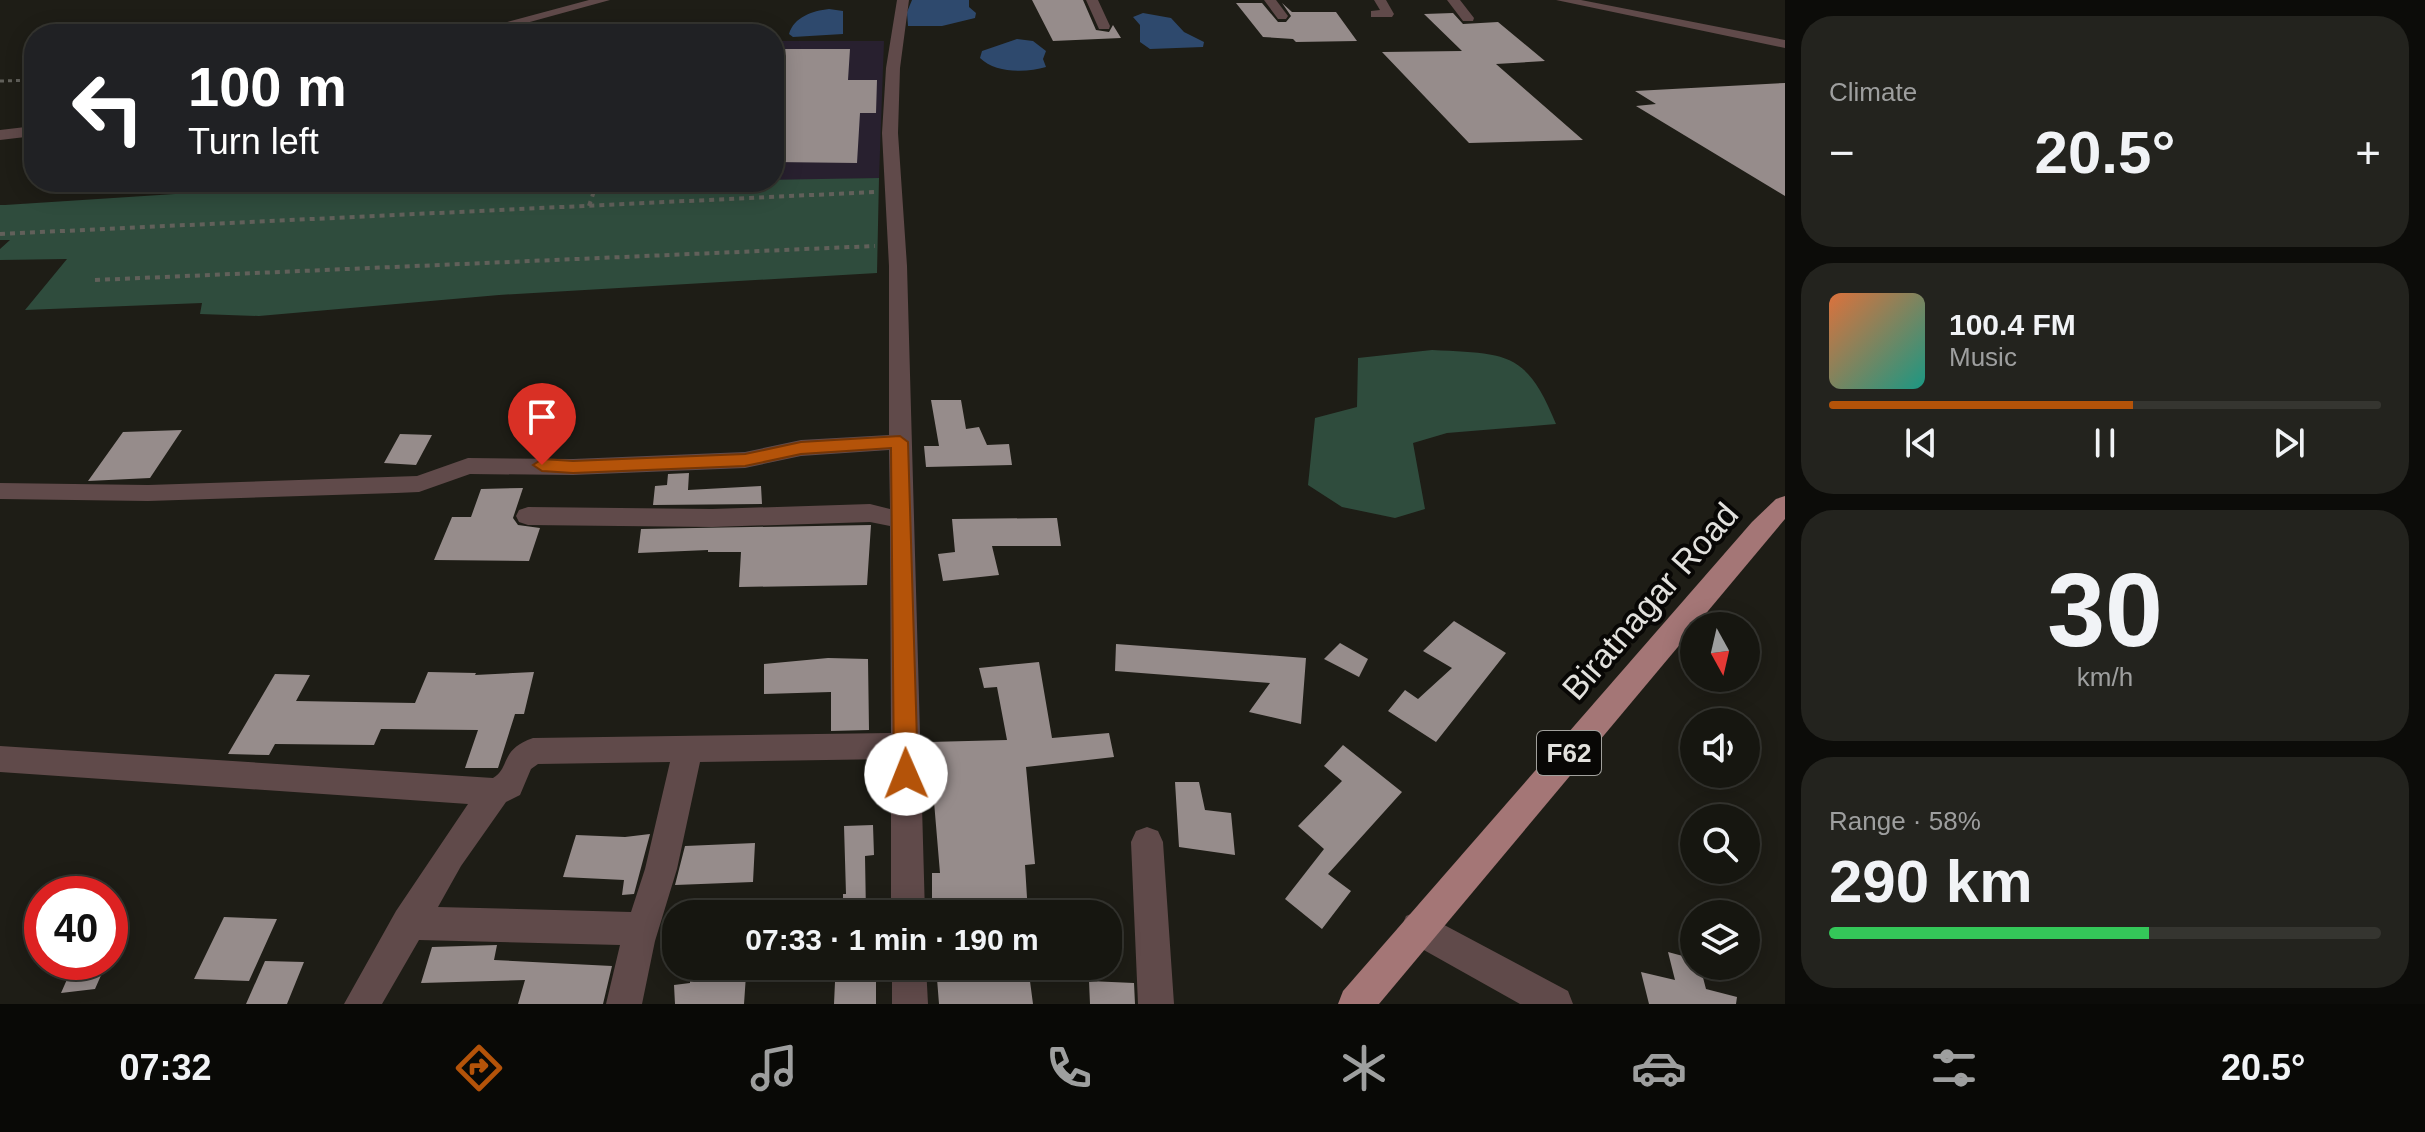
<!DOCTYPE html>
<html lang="en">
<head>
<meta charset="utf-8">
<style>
  body { margin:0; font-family:Helvetica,sans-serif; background:#23231e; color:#f1f3f6; height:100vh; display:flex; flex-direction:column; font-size:30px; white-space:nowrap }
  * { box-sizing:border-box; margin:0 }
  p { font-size:26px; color:#9e9f9f }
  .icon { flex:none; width:44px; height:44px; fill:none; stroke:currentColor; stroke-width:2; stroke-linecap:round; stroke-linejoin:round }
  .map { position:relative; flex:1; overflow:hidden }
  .side { display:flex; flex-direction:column; gap:16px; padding:16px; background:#0c0c09; width:640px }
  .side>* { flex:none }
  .guide { position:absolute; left:24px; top:24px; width:760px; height:168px; border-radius:32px; box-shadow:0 4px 20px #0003,0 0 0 2px #353530; background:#202124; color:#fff; overflow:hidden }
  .needle { width:52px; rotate:172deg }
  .controls { position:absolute; left:1680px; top:612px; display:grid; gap:16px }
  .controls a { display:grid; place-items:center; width:80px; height:80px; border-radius:50%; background:#161610; box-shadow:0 4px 20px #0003,0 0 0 2px #353530; font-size:40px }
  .speed { position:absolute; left:24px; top:876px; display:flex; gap:16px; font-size:40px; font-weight:700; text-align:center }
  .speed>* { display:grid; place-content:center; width:104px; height:104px; border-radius:50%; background:#161610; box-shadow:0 4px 20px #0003,0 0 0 2px #353530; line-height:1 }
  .speed .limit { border:12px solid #d22; background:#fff; color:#111 }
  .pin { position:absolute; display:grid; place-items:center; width:68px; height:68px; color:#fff; margin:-82px -34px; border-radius:50% 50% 50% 0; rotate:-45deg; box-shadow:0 0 8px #0007 }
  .pin .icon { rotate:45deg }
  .me { position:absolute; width:88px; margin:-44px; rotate:359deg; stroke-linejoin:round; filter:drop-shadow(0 0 6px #0008) }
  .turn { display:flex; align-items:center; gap:28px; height:168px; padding:0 32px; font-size:36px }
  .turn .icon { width:104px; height:104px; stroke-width:2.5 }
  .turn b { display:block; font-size:56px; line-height:68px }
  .big { font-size:60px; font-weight:600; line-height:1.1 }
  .side .tile { flex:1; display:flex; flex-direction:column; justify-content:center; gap:12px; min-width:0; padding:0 28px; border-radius:32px; background:#23231e }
  .side .dial { align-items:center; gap:0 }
  .dial b { font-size:104px; line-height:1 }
  .song { display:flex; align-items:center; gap:24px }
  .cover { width:96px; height:96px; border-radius:12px; background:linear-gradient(135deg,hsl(20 70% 55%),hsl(170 70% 35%)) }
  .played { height:8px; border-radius:4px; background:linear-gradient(90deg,#b45309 55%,#353530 55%) }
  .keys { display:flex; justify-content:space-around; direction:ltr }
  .heat { display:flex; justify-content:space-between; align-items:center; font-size:44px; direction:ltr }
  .charge { height:12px; border-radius:6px; background:linear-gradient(90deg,#34c759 58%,#353530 0) }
  .trip { position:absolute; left:662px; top:900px; width:460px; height:80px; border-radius:32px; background:#161610; box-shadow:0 4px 20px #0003,0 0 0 2px #353530; font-weight:600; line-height:80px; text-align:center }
  .tab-bar { display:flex; height:128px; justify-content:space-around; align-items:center; background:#090906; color:#9e9f9f }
  .tab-bar .icon { width:56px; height:56px }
  .tab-bar .on { color:#b45309 }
  .tab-bar b { font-size:36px; color:#f1f3f6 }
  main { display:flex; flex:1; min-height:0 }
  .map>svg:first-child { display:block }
</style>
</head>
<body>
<main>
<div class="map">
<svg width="1785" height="1004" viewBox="0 0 1785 1004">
  <rect width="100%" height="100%" fill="#1e1d16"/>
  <path fill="#28202f" d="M 774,41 L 884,41 L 879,178 L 774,181 Z"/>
  <path fill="#2f4c3d" d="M 879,178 L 877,273 L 499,295 L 259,316 L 200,314 L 202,303 L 25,310 L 67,259 L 0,260 L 0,249 L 10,240 L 0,240 L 0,205 L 5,205 L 267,188 Z
    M 1432,350 C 1506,354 1526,350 1556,424 L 1447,433 L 1413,443 L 1425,509 L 1395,518 L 1342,507 L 1308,485 L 1315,418 L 1357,407 L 1358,358 Z"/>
  <path fill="#2e496d" d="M 912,0 L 969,0 L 969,7 L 976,13 L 975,18 L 942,26 L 908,26 L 907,12 Z
    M 829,9 L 843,11 L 843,34 L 793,37 L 789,34 C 794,17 812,11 829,9 Z
    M 1143,13 L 1171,18 L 1184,32 L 1204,42 L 1203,47 L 1150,49 L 1140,42 L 1140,25 L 1133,17 Z
    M 1017,39 L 1033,41 L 1046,51 L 1043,59 L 1046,67 C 1026,73 995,73 980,58 L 982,51 Z"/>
  <path fill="#968c8b" d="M 1032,0 L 1083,0 L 1096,30 L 1109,32 L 1113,25 L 1121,38 L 1053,41 Z
    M 1236,3 L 1262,3 L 1278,22 L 1286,22 L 1291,16 L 1282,3 L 1292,12 L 1336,12 L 1357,41 L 1296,42 L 1293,39 L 1263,37 Z
    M 1453,13 L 1463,24 L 1498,22 L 1545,61 L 1496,64 L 1583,140 L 1469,143 L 1382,52 L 1462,51 L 1424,14 Z
    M 774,49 L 850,49 L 848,80 L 877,80 L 876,113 L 860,113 L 857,163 L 774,162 Z
    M 1785,83 L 1785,196 L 1636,106 L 1656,104 L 1635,91 Z
    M 931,400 L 961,400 L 966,429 L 979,427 L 987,445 L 1009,444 L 1012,465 L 926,467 L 924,446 L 939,446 Z
    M 182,430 L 150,478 L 88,481 L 123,432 Z
    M 400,434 L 432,435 L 416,465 L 384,463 Z
    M 689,473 L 688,490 L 761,486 L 762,504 L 653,505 L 655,486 L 667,485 L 668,474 Z
    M 523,488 L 513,518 L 518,525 L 540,528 L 529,561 L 434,560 L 452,517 L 471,517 L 481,489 Z
    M 1057,518 L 1061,546 L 992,546 L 999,575 L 943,581 L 938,554 L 955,552 L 952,519 Z
    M 871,525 L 867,585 L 739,587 L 741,552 L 708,552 L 708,550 L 638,553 L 641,529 Z
    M 1454,621 L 1506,653 L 1436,742 L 1388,711 L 1405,690 L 1418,699 L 1452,668 L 1423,651 Z
    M 1340,643 L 1368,659 L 1359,677 L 1324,659 Z
    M 1116,644 L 1306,658 L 1301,724 L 1249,712 L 1270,683 L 1115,671 Z
    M 828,658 L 868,659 L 869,730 L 831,731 L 831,692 L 764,694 L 764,664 Z
    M 1039,662 L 1052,738 L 1109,733 L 1114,757 L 1026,767 L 1035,864 L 1025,865 L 1028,914 L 932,914 L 932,873 L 940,873 L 929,742 L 1007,740 L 997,687 L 984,688 L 979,668 Z
    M 428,672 L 476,673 L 475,675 L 534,672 L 524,714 L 515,714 L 498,768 L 465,768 L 478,730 L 381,729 L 374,745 L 275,744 L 269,755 L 228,754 L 275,674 L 310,675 L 296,701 L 415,703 Z
    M 1343,745 L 1402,792 L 1328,874 L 1351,891 L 1322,929 L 1285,899 L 1324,849 L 1298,826 L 1342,781 L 1324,766 Z
    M 1175,782 L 1199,782 L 1205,810 L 1231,813 L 1235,855 L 1179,847 Z
    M 873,825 L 874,855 L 865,856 L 866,914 L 843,914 L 843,894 L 846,894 L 844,826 Z
    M 650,834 L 634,894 L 622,895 L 624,880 L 563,877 L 576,835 L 625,837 Z
    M 755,843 L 753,882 L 675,885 L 685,846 Z
    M 224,917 L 277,919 L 249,981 L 194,979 Z
    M 497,945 L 494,960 L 612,966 L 603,1004 L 518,1004 L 525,980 L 421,983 L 432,947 Z
    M 1668,952 L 1694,959 L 1694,966 L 1700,966 L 1706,989 L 1737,997 L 1736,1004 L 1649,1004 L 1641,972 L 1675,980 Z
    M 265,961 L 304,962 L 287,1004 L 246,1004 Z
    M 106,964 L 95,989 L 61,993 L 72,968 Z
    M 936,966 L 1028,966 L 1033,1004 L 939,1004 Z
    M 746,975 L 744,1004 L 675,1004 L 674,985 L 690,983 L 690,978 Z
    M 1089,981 L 1134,983 L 1135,1004 L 1090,1004 Z
    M 835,982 L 876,982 L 876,1004 L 834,1004 Z"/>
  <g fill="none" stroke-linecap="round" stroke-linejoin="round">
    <path stroke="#61605a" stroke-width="3" stroke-dasharray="4 4" stroke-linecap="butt" d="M 0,81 L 34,80"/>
    <path stroke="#61605a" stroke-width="4" stroke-dasharray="5 5" stroke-linecap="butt" d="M 589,206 L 597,182
      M 0,234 L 874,192
      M 95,280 L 875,246"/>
    <path fill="#604a4a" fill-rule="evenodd" d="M 589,0 L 610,0 L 486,34 L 463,34 Z
      M 897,0 L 909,0 L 900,68 L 898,133 L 907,266 L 925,914 L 891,914 L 891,759 L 700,762 L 677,869 L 655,941 L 642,1004 L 606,1004 L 620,945 L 419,940 L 382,1004 L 344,1004 L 396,911 L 468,804 L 0,772 L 0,746 L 493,778 C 511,767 499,750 533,738 L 891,733 L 890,526 L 870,522 L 712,527 L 528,525 L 519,522 L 516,516 L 519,510 L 528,507 L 712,509 L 870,504 L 890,509 L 889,450 L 801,456 L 745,468 L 573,475 L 470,474 L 419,492 L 396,493 L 148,501 L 0,499 L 0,483 L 148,485 L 417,476 L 468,458 L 573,459 L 745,452 L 801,440 L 889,435 L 889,266 L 882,133 L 886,68 ZM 670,762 L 645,869 L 631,912 L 438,907 L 461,866 L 506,802 L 520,795 L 531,769 L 538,764 Z
      M 1086,0 L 1098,0 L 1110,26 L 1109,29 L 1099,29 Z
      M 1264,0 L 1276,0 L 1288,16 L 1286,19 L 1278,19 Z
      M 1374,0 L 1386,0 L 1394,14 L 1392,17 L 1371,17 L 1371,11 L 1380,10 Z
      M 1447,0 L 1460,0 L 1474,18 L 1473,21 L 1463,21 Z
      M 1556,0 L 1581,0 L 1785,40 L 1785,48 Z
      M 34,126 L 34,136 L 0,140 L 0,130 Z
      M 1147,827 L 1158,831 L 1163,842 L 1174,1004 L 1138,1004 L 1131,842 L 1136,831 Z
      M 1418,911 L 1568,991 L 1573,1004 L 1520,1004 L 1406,940 L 1401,928 L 1406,916 Z
      M 892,966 L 926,966 L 928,1004 L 892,1004 Z"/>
    <path fill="#a47676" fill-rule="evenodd" d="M 1785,496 L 1785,519 L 1379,1004 L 1338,1004 L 1343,991 L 1752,522 L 1776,499 Z"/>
  </g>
  <path fill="#b45309" stroke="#753606" stroke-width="2" d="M 900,436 L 908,442 L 918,774 L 914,782 L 906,785 L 898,782 L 894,774 L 891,448 L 801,454 L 745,466 L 573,473 L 542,471 L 533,465 L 542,459 L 573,461 L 745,454 L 801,442 Z"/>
  <g text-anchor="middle" stroke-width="8" stroke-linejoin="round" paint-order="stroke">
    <rect fill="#080705" stroke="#a1a09c" stroke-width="2" x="1537" y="731" width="64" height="44" rx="6"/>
    <g font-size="26" font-weight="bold" fill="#e2e1dd">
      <text x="1569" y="762">F62</text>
    </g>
    <g font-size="34" fill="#e2e1dd" stroke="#080705">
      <text transform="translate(1650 601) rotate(-49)" y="12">Biratnagar Road</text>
    </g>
  </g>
</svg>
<div class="controls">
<a><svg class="needle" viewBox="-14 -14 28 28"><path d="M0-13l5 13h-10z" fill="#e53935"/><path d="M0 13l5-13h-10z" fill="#9e9f9f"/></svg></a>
<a><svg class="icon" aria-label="sound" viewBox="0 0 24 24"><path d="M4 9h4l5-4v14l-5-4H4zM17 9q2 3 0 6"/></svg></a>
<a><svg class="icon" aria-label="search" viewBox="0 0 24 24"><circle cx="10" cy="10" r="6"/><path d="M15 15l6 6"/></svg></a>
<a><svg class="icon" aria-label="layers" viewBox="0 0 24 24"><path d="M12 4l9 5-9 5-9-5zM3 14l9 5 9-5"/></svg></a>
</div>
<div class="speed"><div class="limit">40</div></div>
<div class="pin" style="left:542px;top:465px;background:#d93025"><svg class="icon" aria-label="arrive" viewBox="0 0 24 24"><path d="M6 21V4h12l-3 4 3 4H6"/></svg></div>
<svg class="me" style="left:906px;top:774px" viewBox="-20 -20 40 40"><circle r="19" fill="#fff"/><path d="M0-13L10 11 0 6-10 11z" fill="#b45309"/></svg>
<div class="trip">07:33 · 1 min · 190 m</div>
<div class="guide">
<div class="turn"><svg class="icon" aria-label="left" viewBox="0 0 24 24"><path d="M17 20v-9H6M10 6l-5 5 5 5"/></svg><div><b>100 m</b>Turn left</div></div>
</div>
</div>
<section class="side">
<div class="tile"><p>Climate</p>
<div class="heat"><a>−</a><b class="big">20.5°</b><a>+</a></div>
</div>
<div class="tile">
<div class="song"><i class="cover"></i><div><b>100.4 FM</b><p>Music</p></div></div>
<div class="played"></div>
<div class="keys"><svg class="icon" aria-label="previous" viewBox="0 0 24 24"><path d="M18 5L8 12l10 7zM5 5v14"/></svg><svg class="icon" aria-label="pause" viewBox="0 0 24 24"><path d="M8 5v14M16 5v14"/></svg><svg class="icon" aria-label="next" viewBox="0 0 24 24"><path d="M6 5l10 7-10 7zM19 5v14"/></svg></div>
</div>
<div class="tile dial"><b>30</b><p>km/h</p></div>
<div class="tile"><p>Range · 58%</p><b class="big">290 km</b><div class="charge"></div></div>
</section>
</main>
<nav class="tab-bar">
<b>07:32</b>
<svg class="icon on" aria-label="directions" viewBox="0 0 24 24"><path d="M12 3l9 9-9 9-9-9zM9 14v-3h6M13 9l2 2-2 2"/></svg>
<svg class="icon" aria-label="music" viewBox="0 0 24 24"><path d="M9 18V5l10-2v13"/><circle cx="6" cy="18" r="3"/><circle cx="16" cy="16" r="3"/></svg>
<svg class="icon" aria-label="phone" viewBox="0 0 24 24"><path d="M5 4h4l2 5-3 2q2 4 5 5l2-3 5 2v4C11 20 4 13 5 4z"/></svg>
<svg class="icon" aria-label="climate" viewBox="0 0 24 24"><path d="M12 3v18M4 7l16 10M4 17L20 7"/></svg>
<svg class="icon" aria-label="car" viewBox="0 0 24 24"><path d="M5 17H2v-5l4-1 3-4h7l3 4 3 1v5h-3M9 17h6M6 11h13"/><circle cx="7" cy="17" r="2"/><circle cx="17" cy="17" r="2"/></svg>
<svg class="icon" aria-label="filters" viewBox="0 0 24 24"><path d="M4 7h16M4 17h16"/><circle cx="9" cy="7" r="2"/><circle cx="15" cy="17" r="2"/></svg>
<b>20.5°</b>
</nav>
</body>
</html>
